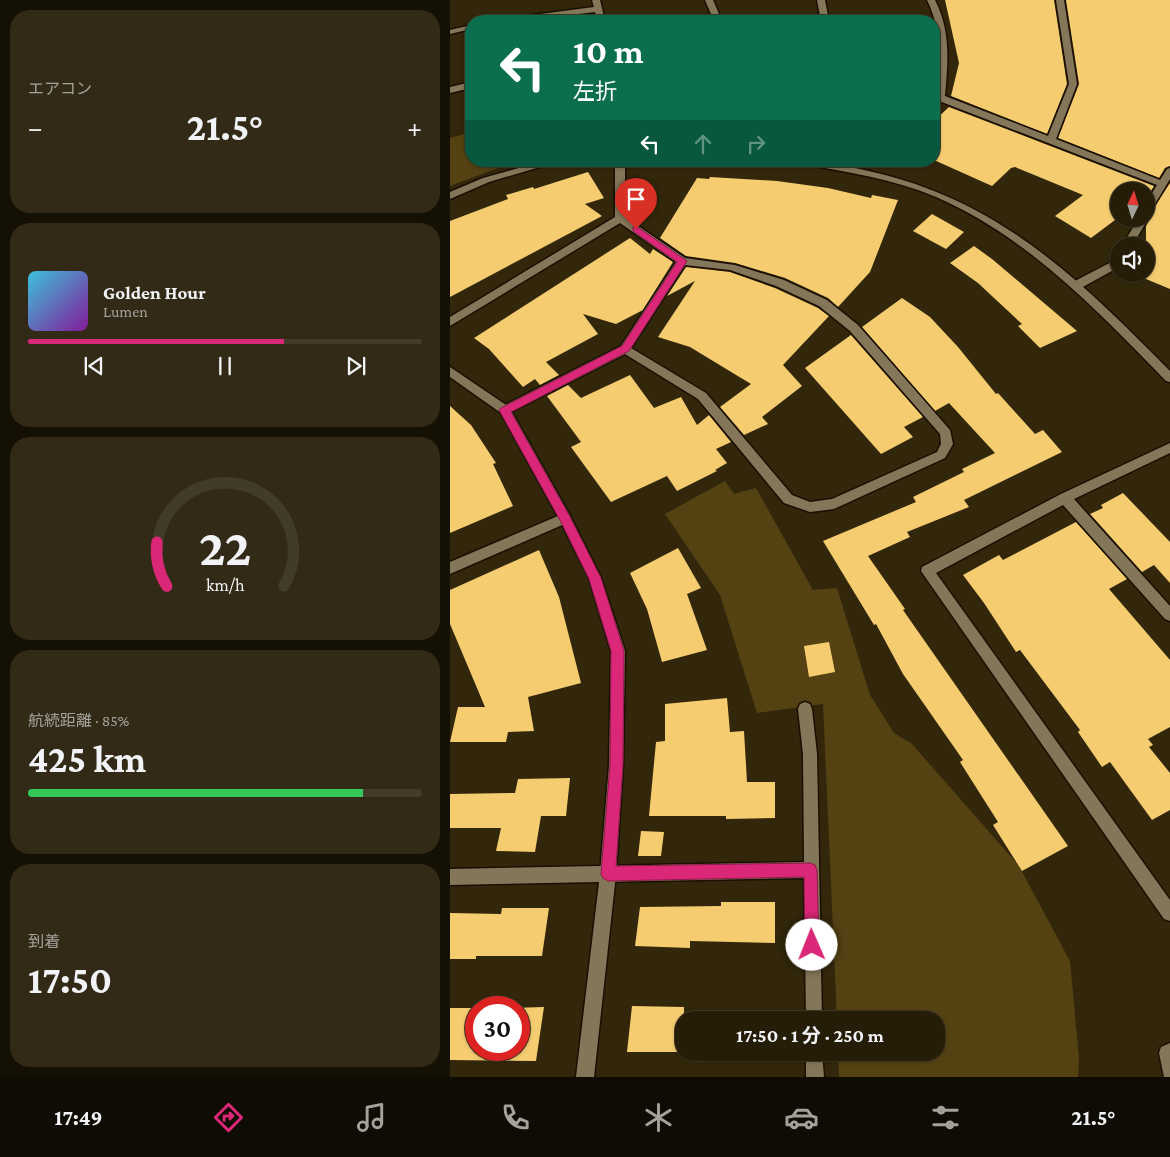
<!DOCTYPE html>
<html lang="ja">
<head>
<meta charset="utf-8">
<style>
  body { margin:0; font-family:"Crimson Pro","Noto Sans JP",serif; background:#322a16; color:#f1f3f6; height:100vh; display:flex; flex-direction:column; font-size:19px; white-space:nowrap }
  * { box-sizing:border-box; margin:0 }
  p { font-size:16px; color:#a4a29c }
  .icon { flex:none; width:28px; height:28px; fill:none; stroke:currentColor; stroke-width:2; stroke-linecap:round; stroke-linejoin:round }
  .map { position:relative; flex:1; overflow:hidden }
  .panel { display:flex; flex-direction:column; gap:10px; padding:10px; background:#151004; width:450px }
  .panel>* { flex:none }
  .banner { position:absolute; left:15px; top:15px; width:475px; height:152px; border-radius:20px; box-shadow:0 1px 4px #0004,0 0 0 1px #423b29; background:#0b6e4f; color:#fff; overflow:hidden }
  .needle { width:32px; rotate:4deg }
  .fabs { position:absolute; left:660px; top:182px; display:grid; gap:10px }
  .fabs a { display:grid; place-items:center; width:45px; height:45px; border-radius:50%; background:#261d08; box-shadow:0 1px 4px #0004,0 0 0 1px #423b29; font-size:25px }
  .speed { position:absolute; left:15px; top:996px; display:flex; gap:10px; font-size:25px; font-weight:700; text-align:center }
  .speed>* { display:grid; place-content:center; width:65px; height:65px; border-radius:50%; background:#261d08; box-shadow:0 1px 4px #0004,0 0 0 1px #423b29; line-height:1 }
  .speed .limit { border:8px solid #d22; background:#fff; color:#111 }
  .pin { position:absolute; display:grid; place-items:center; width:42px; height:42px; color:#fff; margin:-51px -21px; border-radius:50% 50% 50% 0; rotate:-45deg; box-shadow:0 0 5px #0007 }
  .pin .icon { rotate:45deg }
  .me { position:absolute; width:55px; margin:-28px; rotate:359deg; stroke-linejoin:round; filter:drop-shadow(0 0 4px #0008) }
  .turn { display:flex; align-items:center; gap:18px; height:105px; padding:0 25px; font-size:22px }
  .turn .icon { width:65px; height:65px; stroke-width:2.5 }
  .turn b { display:block; font-size:35px; line-height:42px }
  .lanes { display:flex; align-items:center; height:48px; padding:0 25px; background:#0003; justify-content:center; gap:25px; direction:ltr }
  .lanes .off { opacity:.35 }
  .big { font-size:38px; font-weight:700; line-height:1.1 }
  .panel .card { flex:1; display:flex; flex-direction:column; justify-content:center; gap:8px; min-width:0; padding:0 18px; border-radius:20px; background:#322a16 }
  .panel .dial { align-items:center; gap:0 }
  .dial svg { height:130px; overflow:visible; fill:none; stroke:#423b29; stroke-width:7; stroke-linecap:round; text-anchor:middle }
  .dial text { fill:#f1f3f6; stroke:none }
  .song { display:flex; align-items:center; gap:15px }
  .cover { width:60px; height:60px; border-radius:8px; background:linear-gradient(135deg,hsl(190 70% 55%),hsl(290 70% 35%)) }
  .played { height:5px; border-radius:2px; background:linear-gradient(90deg,#db2777 65%,#423b29 65%) }
  .keys { display:flex; justify-content:space-around; direction:ltr }
  .heat { display:flex; justify-content:space-between; align-items:center; font-size:28px; direction:ltr }
  .charge { height:8px; border-radius:4px; background:linear-gradient(90deg,#34c759 85%,#423b29 0) }
  .trip { position:absolute; left:225px; top:1011px; width:270px; height:50px; border-radius:20px; background:#261d08; box-shadow:0 1px 4px #0004,0 0 0 1px #423b29; font-weight:700; line-height:50px; text-align:center }
  .tab-bar { display:flex; height:80px; justify-content:space-around; align-items:center; background:#0f0c03; color:#a4a29c }
  .tab-bar .icon { width:35px; height:35px }
  .tab-bar .selected { color:#db2777 }
  .tab-bar b { font-size:22px; color:#f1f3f6 }
  main { display:flex; flex:1; min-height:0 }
  .map>svg:first-child { display:block }
</style>
</head>
<body>
<main>
<section class="panel">
<div class="card"><p>エアコン</p>
<div class="heat"><a>−</a><b class="big">21.5°</b><a>+</a></div>
</div>
<div class="card">
<div class="song"><i class="cover"></i><div><b>Golden Hour</b><p>Lumen</p></div></div>
<div class="played"></div>
<div class="keys"><svg class="icon" aria-label="previous" viewBox="0 0 24 24"><path d="M18 5L8 12l10 7zM5 5v14"/></svg><svg class="icon" aria-label="pause" viewBox="0 0 24 24"><path d="M8 5v14M16 5v14"/></svg><svg class="icon" aria-label="next" viewBox="0 0 24 24"><path d="M6 5l10 7-10 7zM19 5v14"/></svg></div>
</div>
<div class="card dial"><svg viewBox="0 0 100 80">
<path d="M14 69A42 42 0 1 1 86 69"/>
<path d="M14 69A42 42 0 0 1 8 42" stroke="#db2777"/>
<text x="50" y="56" font-size="32" font-weight="700">22</text>
<text x="50" y="72" font-size="11">km/h</text>
</svg></div>
<div class="card"><p>航続距離 · 85%</p><b class="big">425 km</b><div class="charge"></div></div>
<div class="card"><p>到着</p><b class="big">17:50</b></div>
</section>
<div class="map">
<svg width="720" height="1077" viewBox="0 0 720 1077">
  <rect width="100%" height="100%" fill="#32270a"/>
  <path fill="#544213" d="M 21,132 L 21,161 L 67,161 L 0,186 L 0,138 Z
    M 275,481 L 284,494 L 306,488 L 363,590 L 387,588 L 420,695 L 444,733 L 462,744 L 569,866 L 620,961 L 629,1059 L 628,1077 L 389,1077 L 388,1053 L 486,1052 L 486,1020 L 387,1020 L 373,704 L 307,713 L 270,595 L 215,514 Z"/>
  <path fill="#f5cd70" d="M 495,0 L 604,0 L 617,84 L 597,134 L 501,96 L 509,63 Z
    M 616,0 L 720,0 L 720,166 L 715,168 L 709,178 L 608,138 L 629,84 Z
    M 499,107 L 704,186 L 696,199 L 696,191 L 669,191 L 669,217 L 641,238 L 605,216 L 633,195 L 565,167 L 561,168 L 542,186 L 484,160 L 484,121 Z
    M 138,172 L 154,198 L 135,204 L 152,216 L 0,297 L 0,221 L 58,199 L 56,195 L 83,187 L 84,189 Z
    M 260,177 L 327,181 L 378,188 L 421,198 L 422,195 L 448,200 L 420,272 L 388,307 L 378,298 L 335,278 L 285,263 L 236,256 L 210,238 L 247,178 L 259,179 Z
    M 720,183 L 720,289 L 684,274 L 696,274 L 696,253 L 700,246 L 696,245 L 696,226 L 700,219 L 698,216 Z
    M 482,214 L 514,232 L 496,249 L 463,231 Z
    M 180,238 L 200,254 L 203,249 L 223,262 L 193,310 L 166,324 L 133,314 L 148,334 L 96,362 L 109,375 L 90,385 L 85,379 L 73,387 L 39,349 L 24,338 Z
    M 524,246 L 542,259 L 627,331 L 590,348 L 568,326 L 572,324 L 528,283 L 500,263 Z
    M 236,267 L 280,272 L 325,288 L 368,308 L 379,316 L 333,365 L 352,386 L 312,417 L 318,424 L 294,435 L 270,407 L 301,384 L 240,347 L 208,337 L 245,281 L 217,296 Z
    M 452,298 L 480,317 L 508,347 L 546,394 L 548,393 L 585,434 L 593,430 L 612,452 L 514,500 L 519,507 L 457,532 L 460,537 L 418,556 L 455,609 L 453,610 L 618,846 L 572,871 L 543,825 L 548,822 L 510,762 L 513,760 L 453,674 L 426,624 L 424,625 L 373,541 L 466,502 L 463,497 L 514,472 L 512,469 L 545,453 L 499,403 L 485,411 L 412,327 Z
    M 401,335 L 473,417 L 454,427 L 463,437 L 431,454 L 355,368 Z
    M 180,375 L 204,408 L 231,397 L 247,425 L 259,415 L 281,442 L 266,449 L 277,463 L 265,470 L 267,471 L 227,491 L 217,476 L 161,502 L 121,447 L 131,442 L 97,396 L 118,385 L 131,398 Z
    M 0,406 L 21,425 L 46,463 L 43,464 L 63,506 L 0,533 Z
    M 673,493 L 720,542 L 720,583 L 704,565 L 692,572 L 640,514 L 653,508 L 651,505 Z
    M 626,522 L 677,579 L 659,589 L 720,660 L 720,727 L 698,739 L 703,745 L 699,747 L 720,773 L 720,810 L 702,820 L 660,762 L 652,767 L 628,732 L 630,730 L 570,650 L 566,652 L 534,603 L 513,575 L 549,555 L 553,560 Z
    M 228,548 L 251,588 L 237,594 L 257,650 L 212,662 L 197,609 L 180,573 Z
    M 89,550 L 109,597 L 131,683 L 78,697 L 84,731 L 58,732 L 56,742 L 0,742 L 8,707 L 35,707 L 0,624 L 0,590 Z
    M 379,642 L 385,672 L 359,677 L 354,646 Z
    M 277,698 L 280,732 L 294,731 L 297,782 L 325,782 L 325,818 L 276,819 L 276,816 L 199,816 L 206,742 L 215,741 L 215,704 Z
    M 120,778 L 116,816 L 91,816 L 85,852 L 46,851 L 51,828 L 0,828 L 0,794 L 65,793 L 68,779 Z
    M 191,831 L 214,832 L 211,856 L 188,856 Z
    M 271,902 L 325,902 L 325,943 L 240,941 L 240,948 L 185,946 L 190,907 L 271,906 Z
    M 52,908 L 99,908 L 92,956 L 26,956 L 26,959 L 0,959 L 0,913 L 51,914 Z
    M 182,1006 L 234,1007 L 234,1052 L 177,1052 Z
    M 94,1007 L 86,1061 L 0,1060 L 0,1008 L 26,1008 L 26,1050 L 69,1050 L 69,1008 L 61,1008 Z"/>
  <g fill="none" stroke-linecap="round" stroke-linejoin="round">
    <g stroke="#1a0f00" stroke-width="3">
      <path id="street" d="M 142,0 L 150,0 L 155,21 L 147,21 L 145,12 L 70,21 L 49,21 L 53,19 L 144,7 Z
        M 255,0 L 263,0 L 272,21 L 264,21 Z
        M 477,0 L 485,0 C 501,31 498,62 495,96 L 598,136 L 619,84 L 606,0 L 614,0 L 627,84 L 606,139 L 710,180 L 717,169 L 720,168 L 720,179 L 699,214 L 696,215 L 696,203 L 707,185 L 484,99 L 484,93 L 487,94 C 490,61 492,30 477,0 Z
        M 21,25 L 21,29 L 0,34 L 0,30 Z
        M 21,82 L 21,88 L 0,93 L 0,87 Z
        M 165,161 L 175,161 L 175,217 L 235,258 L 285,265 L 334,280 L 377,300 L 408,325 L 500,430 L 503,444 L 495,458 L 384,509 L 360,512 L 334,503 L 248,399 L 175,354 L 59,413 L 51,413 L 49,410 L 51,407 L 171,346 L 226,262 L 170,223 L 0,326 L 0,317 L 165,217 ZM 235,265 L 280,270 L 326,286 L 369,306 L 400,331 L 490,434 L 491,444 L 487,452 L 382,499 L 360,502 L 342,495 L 256,393 L 181,348 Z
        M 696,217 L 698,219 L 682,246 L 672,246 L 688,219 L 696,219 Z
        M 669,258 L 669,267 L 631,288 L 623,288 L 622,285 L 623,282 Z
        M 720,443 L 720,453 L 624,499 L 720,606 L 720,621 L 715,619 L 613,505 L 486,573 L 720,900 L 720,921 L 714,919 L 471,571 L 472,567 L 611,494 Z
        M 115,513 L 119,514 L 121,518 L 119,522 L 0,574 L 0,562 Z
        M 355,702 L 360,704 L 362,709 L 367,754 L 372,1020 L 356,1020 L 354,878 L 0,885 L 0,869 L 354,862 L 353,754 L 348,709 L 350,704 Z
        M 720,1043 L 720,1077 L 714,1077 L 709,1053 L 711,1047 Z
        M 356,1052 L 372,1052 L 374,1077 L 356,1077 Z"/>
    </g>
    <g stroke="#1a0f00" stroke-width="3">
      <path id="secondary" d="M 367,0 L 375,0 L 379,21 L 371,21 Z
        M 94,161 L 110,161 L 39,182 L 0,199 L 0,192 L 33,178 Z
        M 349,161 C 375,161 401,167 427,173 C 553,203 632,282 720,371 L 720,382 L 716,381 C 647,310 578,237 486,197 C 444,179 397,172 353,164 Z
        M 0,367 L 59,407 L 119,514 L 151,578 L 175,651 L 173,765 L 166,874 L 144,1077 L 126,1077 L 150,874 L 159,765 L 161,651 L 139,578 L 111,522 L 51,413 L 0,377 Z"/>
    </g>
    <use href="#street" fill="#847759" fill-rule="evenodd"/>
    <use href="#secondary" fill="#847759" fill-rule="evenodd"/>
  </g>
  <path fill="#db2777" stroke="#8e194d" d="M 186,226 L 237,261 L 179,351 L 61,412 L 119,515 L 151,578 L 174,651 L 173,765 L 166,866 L 360,863 L 365,865 L 367,870 L 369,945 L 367,950 L 362,952 L 357,950 L 355,945 L 354,877 L 158,881 L 153,878 L 151,874 L 160,765 L 161,651 L 139,579 L 111,522 L 49,410 L 51,408 L 172,346 L 227,262 L 183,231 L 183,227 Z"/>
</svg>
<div class="fabs">
<a><svg class="needle" viewBox="-14 -14 28 28"><path d="M0-13l5 13h-10z" fill="#e53935"/><path d="M0 13l5-13h-10z" fill="#a4a29c"/></svg></a>
<a><svg class="icon" aria-label="sound" viewBox="0 0 24 24"><path d="M4 9h4l5-4v14l-5-4H4zM17 9q2 3 0 6"/></svg></a>
</div>
<div class="speed"><div class="limit">30</div></div>
<div class="pin" style="left:186px;top:229px;background:#d93025"><svg class="icon" aria-label="arrive" viewBox="0 0 24 24"><path d="M6 21V4h12l-3 4 3 4H6"/></svg></div>
<svg class="me" style="left:362px;top:945px" viewBox="-20 -20 40 40"><circle r="19" fill="#fff"/><path d="M0-13L10 11 0 6-10 11z" fill="#db2777"/></svg>
<div class="trip">17:50 · 1 分 · 250 m</div>
<div class="banner">
<div class="turn"><svg class="icon" aria-label="left" viewBox="0 0 24 24"><path d="M17 20v-9H6M10 6l-5 5 5 5"/></svg><div><b>10 m</b>左折</div></div>
<div class="lanes"><svg class="icon" aria-label="left" viewBox="0 0 24 24"><path d="M17 20v-9H6M10 6l-5 5 5 5"/></svg><svg class="icon off" aria-label="ahead" viewBox="0 0 24 24"><path d="M12 20V5M6 11l6-6 6 6"/></svg><svg class="icon off" aria-label="right" viewBox="0 0 24 24"><path d="M7 20v-9h11M14 6l5 5-5 5"/></svg></div>
</div>
</div>
</main>
<nav class="tab-bar">
<b>17:49</b>
<svg class="icon selected" aria-label="directions" viewBox="0 0 24 24"><path d="M12 3l9 9-9 9-9-9zM9 14v-3h6M13 9l2 2-2 2"/></svg>
<svg class="icon" aria-label="music" viewBox="0 0 24 24"><path d="M9 18V5l10-2v13"/><circle cx="6" cy="18" r="3"/><circle cx="16" cy="16" r="3"/></svg>
<svg class="icon" aria-label="phone" viewBox="0 0 24 24"><path d="M5 4h4l2 5-3 2q2 4 5 5l2-3 5 2v4C11 20 4 13 5 4z"/></svg>
<svg class="icon" aria-label="climate" viewBox="0 0 24 24"><path d="M12 3v18M4 7l16 10M4 17L20 7"/></svg>
<svg class="icon" aria-label="car" viewBox="0 0 24 24"><path d="M5 17H2v-5l4-1 3-4h7l3 4 3 1v5h-3M9 17h6M6 11h13"/><circle cx="7" cy="17" r="2"/><circle cx="17" cy="17" r="2"/></svg>
<svg class="icon" aria-label="filters" viewBox="0 0 24 24"><path d="M4 7h16M4 17h16"/><circle cx="9" cy="7" r="2"/><circle cx="15" cy="17" r="2"/></svg>
<b>21.5°</b>
</nav>
</body>
</html>
